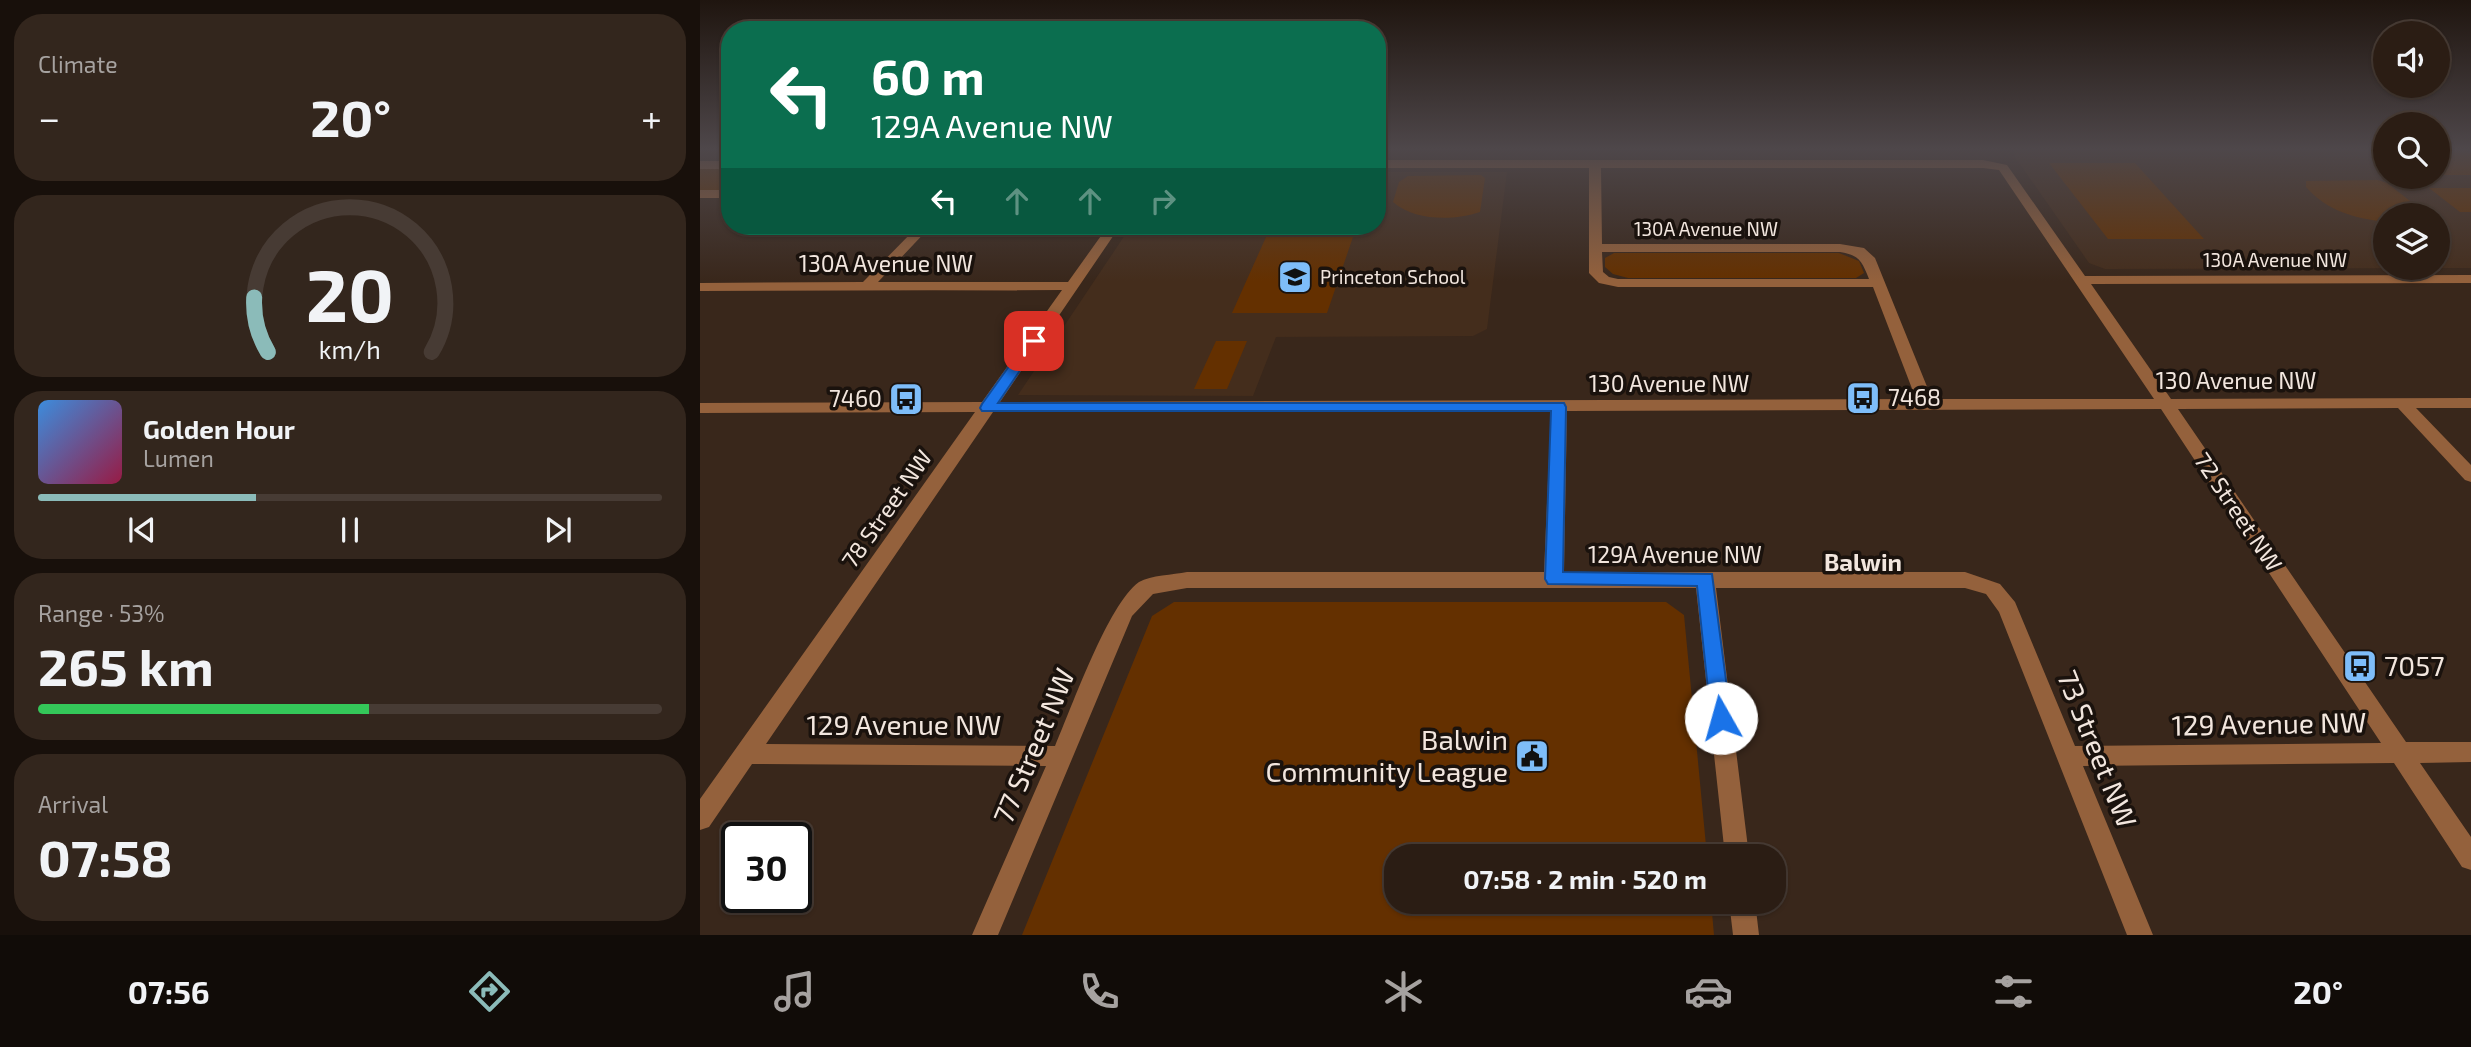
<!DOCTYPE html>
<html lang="en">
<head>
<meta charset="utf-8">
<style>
  body { margin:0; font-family:"Exo 2",sans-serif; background:#33261d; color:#f1f3f6; height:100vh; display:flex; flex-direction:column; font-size:26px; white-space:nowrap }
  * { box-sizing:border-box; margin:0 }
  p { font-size:23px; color:#a6a2a0 }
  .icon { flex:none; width:38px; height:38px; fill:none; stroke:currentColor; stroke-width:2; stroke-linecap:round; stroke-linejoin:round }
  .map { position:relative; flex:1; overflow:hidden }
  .side { display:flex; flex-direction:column; gap:14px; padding:14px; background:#18100b; width:700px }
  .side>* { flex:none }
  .top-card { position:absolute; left:21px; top:21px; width:665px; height:214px; border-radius:28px; box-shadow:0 2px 5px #0004,0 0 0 2px #473b34; background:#0b6e4f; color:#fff; overflow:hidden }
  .fabs { position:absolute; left:1673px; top:21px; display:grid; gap:14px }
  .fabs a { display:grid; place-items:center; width:77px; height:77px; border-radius:50%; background:#2b1d14; box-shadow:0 2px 5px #0004,0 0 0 2px #473b34; font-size:35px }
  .speed { position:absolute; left:21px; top:822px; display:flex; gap:14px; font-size:35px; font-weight:700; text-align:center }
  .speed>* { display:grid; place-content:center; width:91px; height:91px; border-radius:50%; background:#2b1d14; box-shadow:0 2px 5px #0004,0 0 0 2px #473b34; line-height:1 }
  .speed .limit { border:4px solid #111; border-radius:10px; background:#fff; color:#111 }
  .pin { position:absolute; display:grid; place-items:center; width:60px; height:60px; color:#fff; margin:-30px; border-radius:14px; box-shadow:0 4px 10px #0006 }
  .me { position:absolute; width:77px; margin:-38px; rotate:353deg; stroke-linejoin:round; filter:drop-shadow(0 0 5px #0008) }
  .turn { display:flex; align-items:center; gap:24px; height:147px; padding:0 35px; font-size:32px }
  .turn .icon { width:91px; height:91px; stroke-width:2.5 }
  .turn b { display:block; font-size:49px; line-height:60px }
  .lanes { display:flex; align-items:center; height:66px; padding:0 35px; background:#0003; justify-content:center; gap:35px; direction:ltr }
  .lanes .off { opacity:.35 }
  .big { font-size:52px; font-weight:700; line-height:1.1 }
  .side .widget { flex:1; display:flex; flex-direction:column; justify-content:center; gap:10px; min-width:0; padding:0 24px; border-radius:28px; background:#33261d }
  .side .dial { align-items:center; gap:0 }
  .dial svg { height:182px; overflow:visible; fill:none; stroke:#473b34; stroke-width:7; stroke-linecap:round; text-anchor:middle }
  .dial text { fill:#f1f3f6; stroke:none }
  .song { display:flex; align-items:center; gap:21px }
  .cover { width:84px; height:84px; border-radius:10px; background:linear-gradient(135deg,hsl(210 70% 55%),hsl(340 70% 35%)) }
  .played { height:7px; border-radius:4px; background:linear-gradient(90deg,#8bbbb9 35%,#473b34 35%) }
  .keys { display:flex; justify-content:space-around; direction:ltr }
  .heat { display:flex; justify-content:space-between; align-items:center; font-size:38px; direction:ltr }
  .charge { height:10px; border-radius:5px; background:linear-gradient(90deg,#34c759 53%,#473b34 0) }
  .trip { position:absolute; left:684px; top:844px; width:402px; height:70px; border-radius:28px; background:#2b1d14; box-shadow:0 2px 5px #0004,0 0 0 2px #473b34; font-weight:700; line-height:70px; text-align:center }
  .menu { display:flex; height:112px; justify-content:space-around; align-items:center; background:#110c08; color:#a6a2a0 }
  .menu .icon { width:49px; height:49px }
  .menu .selected { color:#8bbbb9 }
  .menu b { font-size:32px; color:#f1f3f6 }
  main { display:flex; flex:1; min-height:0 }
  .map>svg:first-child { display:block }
</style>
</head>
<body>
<main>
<section class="side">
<div class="widget"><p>Climate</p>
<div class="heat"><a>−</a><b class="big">20°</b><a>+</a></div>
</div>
<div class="widget dial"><svg viewBox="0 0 100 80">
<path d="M14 69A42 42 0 1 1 86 69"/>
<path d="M14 69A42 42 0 0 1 8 45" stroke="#8bbbb9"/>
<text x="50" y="56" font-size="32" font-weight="700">20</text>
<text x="50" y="72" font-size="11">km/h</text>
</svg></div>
<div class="widget">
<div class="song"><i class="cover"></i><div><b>Golden Hour</b><p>Lumen</p></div></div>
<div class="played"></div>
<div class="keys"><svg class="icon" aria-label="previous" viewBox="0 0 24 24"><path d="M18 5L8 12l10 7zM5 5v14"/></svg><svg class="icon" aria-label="pause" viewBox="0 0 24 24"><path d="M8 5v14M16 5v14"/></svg><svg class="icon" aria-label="next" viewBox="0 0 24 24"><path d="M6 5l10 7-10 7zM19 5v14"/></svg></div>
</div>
<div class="widget"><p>Range · 53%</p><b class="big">265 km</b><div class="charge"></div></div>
<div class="widget"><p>Arrival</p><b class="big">07:58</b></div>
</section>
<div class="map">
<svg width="1771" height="935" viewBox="0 0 1771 935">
  <rect width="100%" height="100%" fill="#39271b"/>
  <path fill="#442d1c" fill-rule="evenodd" d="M 1314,150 L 1685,150 L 1685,177 L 1738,177 L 1738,150 L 1771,150 L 1771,268 L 1405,269 L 1389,263 L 1315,157 ZM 1685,215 L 1738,215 L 1738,268 L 1685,268 Z
    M 677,172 L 807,172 L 787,329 L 773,336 L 576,337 L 553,396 L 318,395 L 431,226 L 677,226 Z"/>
  <path fill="#643000" d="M 1738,150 L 1767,150 L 1771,153 L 1771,175 L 1738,175 Z
    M 1349,163 L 1435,163 L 1504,239 L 1408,239 Z
    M 0,168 L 30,168 L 30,190 L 0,190 Z
    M 781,175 L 785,178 L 780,212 C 753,221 715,221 693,202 L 699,182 L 708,176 Z
    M 1678,180 L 1687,183 L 1728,215 L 1685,215 L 1685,222 C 1654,218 1627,211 1606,187 L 1606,181 Z
    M 1729,188 L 1771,188 L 1771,212 L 1760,212 Z
    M 566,237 L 653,237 L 627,313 L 532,313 Z
    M 914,253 L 1139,253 L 1159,261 L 1164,273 L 1156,278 L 928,278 L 913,274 L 905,267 L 905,258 Z
    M 516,341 L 547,341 L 527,389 L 494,389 Z
    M 474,602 L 966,602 L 984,615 L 1007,856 L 696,856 L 696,901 L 1011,901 L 1014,935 L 322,935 L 452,616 Z"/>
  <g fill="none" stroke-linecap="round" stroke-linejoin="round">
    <path fill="#94613c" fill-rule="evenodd" d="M 677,160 L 1283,160 L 1307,165 L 1385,276 L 1771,275 L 1771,283 L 1391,284 L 1471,399 L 1771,398 L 1771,408 L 1716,408 L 1771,465 L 1771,482 L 1765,480 L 1698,408 L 1478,409 L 1706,742 L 1771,742 L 1771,762 L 1720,763 L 1771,837 L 1771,870 L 1762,867 L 1694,763 L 1383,766 L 1453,935 L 1427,935 L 1299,612 L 1286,594 L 1265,588 L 1016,588 L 1049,856 L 1025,856 L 996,588 L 487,588 L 453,594 L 432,616 L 298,935 L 272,935 L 346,766 L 52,764 L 9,827 L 0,830 L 0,799 L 275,412 L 0,413 L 0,403 L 282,402 L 362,290 L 0,291 L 0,283 L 163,282 L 218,226 L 231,226 L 178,282 L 368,282 L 408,226 L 420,226 L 300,402 L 1216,399 L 1173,287 L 918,287 L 899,283 L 889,273 L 889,168 L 677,168 ZM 901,168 L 1283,168 L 1299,170 L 1454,399 L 1232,399 L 1175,258 L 1164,248 L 1140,244 L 902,244 ZM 902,252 L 1140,252 C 1159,255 1162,261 1169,279 L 918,279 L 909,277 L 903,272 ZM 1461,409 L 1681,743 L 1375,746 L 1315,602 L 1300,584 L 1265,572 L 864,572 L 867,411 ZM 851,411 L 844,572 L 487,572 C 473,575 451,575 439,582 C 408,604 372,707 355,746 L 66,744 L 293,412 Z
      M 0,161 L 30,161 L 30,169 L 0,169 Z
      M 0,190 L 30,190 L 30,198 L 0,198 Z
      M 1029,901 L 1055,901 L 1059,935 L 1033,935 Z"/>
  </g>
  <linearGradient id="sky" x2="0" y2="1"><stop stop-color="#1f150f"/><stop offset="0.53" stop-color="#4e474a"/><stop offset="1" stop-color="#4e474a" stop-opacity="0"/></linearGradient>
  <rect width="1771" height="281" fill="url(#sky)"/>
  <path fill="#1a73e8" stroke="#114b97" stroke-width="2" d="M 334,337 L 340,341 L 298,403 L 864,403 L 866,407 L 863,572 L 1012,574 L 1031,718 L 1028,724 L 1021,726 L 1014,724 L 1011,718 L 997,586 L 848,584 L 845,579 L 851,411 L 282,411 L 280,408 L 282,404 L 329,338 Z"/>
  <defs>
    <g id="school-square" transform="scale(1.75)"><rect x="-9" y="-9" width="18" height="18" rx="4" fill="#7ebdf9" stroke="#1a120d"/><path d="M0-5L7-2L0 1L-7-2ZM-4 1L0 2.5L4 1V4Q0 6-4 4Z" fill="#111"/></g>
    <g id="bus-square" transform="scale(1.75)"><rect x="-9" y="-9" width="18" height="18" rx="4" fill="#7ebdf9" stroke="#1a120d"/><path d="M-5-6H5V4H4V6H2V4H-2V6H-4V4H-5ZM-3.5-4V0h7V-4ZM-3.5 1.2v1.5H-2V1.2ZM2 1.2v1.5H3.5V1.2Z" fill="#111"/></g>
    <g id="civic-square" transform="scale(1.75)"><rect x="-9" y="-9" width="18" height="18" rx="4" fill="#7ebdf9" stroke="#1a120d"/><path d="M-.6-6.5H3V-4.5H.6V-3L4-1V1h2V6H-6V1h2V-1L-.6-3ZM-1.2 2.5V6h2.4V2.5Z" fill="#111"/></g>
  </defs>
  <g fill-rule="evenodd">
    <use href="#school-square" x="595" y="277"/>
    <use href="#bus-square" x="1163" y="398"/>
    <use href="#bus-square" x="206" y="399"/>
    <use href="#bus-square" x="1660" y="666"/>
    <use href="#civic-square" x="832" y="756"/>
  </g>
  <g text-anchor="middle" stroke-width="7" stroke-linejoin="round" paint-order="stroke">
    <g font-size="19" fill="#f2e6de" stroke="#1a120d">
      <text x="1006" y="236">130A Avenue NW</text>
      <text x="1575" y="267">130A Avenue NW</text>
    </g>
    <g font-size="19" fill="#f2e6de" stroke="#1a120d" text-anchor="start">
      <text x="620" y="284">Princeton School</text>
    </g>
    <g font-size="23" fill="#f2e6de" stroke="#1a120d">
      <text x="186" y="272">130A Avenue NW</text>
      <text x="1536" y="389">130 Avenue NW</text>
      <text x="969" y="392">130 Avenue NW</text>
      <text transform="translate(187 509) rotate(-55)" y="8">78 Street NW</text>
      <text transform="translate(1538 512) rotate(56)" y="8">72 Street NW</text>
      <text x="975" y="563">129A Avenue NW</text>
    </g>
    <g font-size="23" fill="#f2e6de" stroke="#1a120d" text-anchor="start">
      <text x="1188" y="406">7468</text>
      <text x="182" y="407" text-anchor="end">7460</text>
    </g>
    <g font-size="24" font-weight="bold" fill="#f2e6de" stroke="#1a120d">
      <text x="1163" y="571">Balwin</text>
    </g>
    <g font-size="28" fill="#f2e6de" stroke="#1a120d" text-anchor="start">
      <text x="1684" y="676">7057</text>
      <text x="808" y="750" text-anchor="end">Balwin<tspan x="808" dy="32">Community League</tspan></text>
    </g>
    <g font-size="28" fill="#f2e6de" stroke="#1a120d">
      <text transform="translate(1569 724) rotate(-1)" y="10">129 Avenue NW</text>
      <text x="204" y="735">129 Avenue NW</text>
      <text transform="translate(334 746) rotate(-67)" y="10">77 Street NW</text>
      <text transform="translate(1397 749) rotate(68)" y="10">73 Street NW</text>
    </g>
  </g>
</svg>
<div class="fabs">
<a><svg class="icon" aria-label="sound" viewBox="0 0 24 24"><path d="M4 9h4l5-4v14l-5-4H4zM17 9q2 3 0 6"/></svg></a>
<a><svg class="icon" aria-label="search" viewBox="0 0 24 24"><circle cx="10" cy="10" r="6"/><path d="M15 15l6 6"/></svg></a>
<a><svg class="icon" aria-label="layers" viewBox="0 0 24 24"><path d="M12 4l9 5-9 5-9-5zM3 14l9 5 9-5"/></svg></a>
</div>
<div class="speed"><div class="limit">30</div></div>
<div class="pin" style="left:334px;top:341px;background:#d93025"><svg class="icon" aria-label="arrive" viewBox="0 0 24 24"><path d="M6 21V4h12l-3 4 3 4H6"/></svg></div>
<svg class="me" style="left:1021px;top:718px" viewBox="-20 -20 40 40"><circle r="19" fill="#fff"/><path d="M0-13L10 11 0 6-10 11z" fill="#1a73e8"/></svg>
<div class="trip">07:58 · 2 min · 520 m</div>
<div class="top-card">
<div class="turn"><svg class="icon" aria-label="left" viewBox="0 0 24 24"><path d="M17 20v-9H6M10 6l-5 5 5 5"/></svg><div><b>60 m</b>129A Avenue NW</div></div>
<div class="lanes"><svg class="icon" aria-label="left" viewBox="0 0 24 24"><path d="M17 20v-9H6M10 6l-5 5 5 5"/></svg><svg class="icon off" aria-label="ahead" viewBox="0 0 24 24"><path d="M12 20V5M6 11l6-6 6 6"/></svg><svg class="icon off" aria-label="ahead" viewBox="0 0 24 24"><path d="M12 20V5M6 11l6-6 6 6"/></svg><svg class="icon off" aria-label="right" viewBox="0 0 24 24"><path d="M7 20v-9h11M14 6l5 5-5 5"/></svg></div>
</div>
</div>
</main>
<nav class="menu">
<b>07:56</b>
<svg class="icon selected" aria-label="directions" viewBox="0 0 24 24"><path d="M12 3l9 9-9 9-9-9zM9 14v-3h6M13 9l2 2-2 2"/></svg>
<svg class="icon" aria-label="music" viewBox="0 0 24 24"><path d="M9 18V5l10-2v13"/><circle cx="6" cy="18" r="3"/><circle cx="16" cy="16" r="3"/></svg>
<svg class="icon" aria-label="phone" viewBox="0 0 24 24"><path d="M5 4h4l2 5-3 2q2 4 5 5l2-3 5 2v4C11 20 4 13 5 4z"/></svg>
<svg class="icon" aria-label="climate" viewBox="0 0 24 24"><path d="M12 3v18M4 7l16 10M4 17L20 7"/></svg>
<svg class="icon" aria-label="car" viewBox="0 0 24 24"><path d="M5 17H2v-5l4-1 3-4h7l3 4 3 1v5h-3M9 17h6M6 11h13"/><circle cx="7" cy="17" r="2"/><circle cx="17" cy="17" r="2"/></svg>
<svg class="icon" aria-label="filters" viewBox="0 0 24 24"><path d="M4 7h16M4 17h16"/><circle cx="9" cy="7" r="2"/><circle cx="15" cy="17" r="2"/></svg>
<b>20°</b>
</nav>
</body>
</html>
